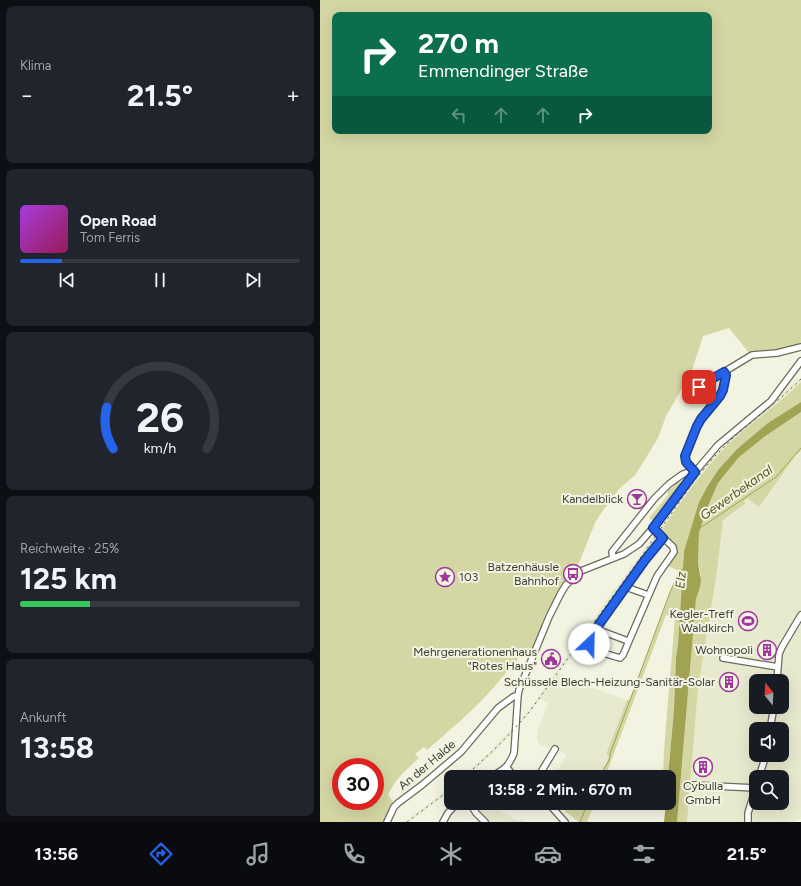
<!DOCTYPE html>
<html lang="de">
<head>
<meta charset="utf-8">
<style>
  body { margin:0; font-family:Figtree,sans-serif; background:#20242c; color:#f1f3f6; height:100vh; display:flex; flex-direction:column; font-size:15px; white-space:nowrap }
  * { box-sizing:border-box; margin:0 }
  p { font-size:13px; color:#9ea1a6 }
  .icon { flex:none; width:22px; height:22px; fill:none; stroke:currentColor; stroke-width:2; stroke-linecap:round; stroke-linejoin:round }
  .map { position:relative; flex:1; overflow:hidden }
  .side { display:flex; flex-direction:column; gap:6px; padding:6px; background:#0d0f14; width:320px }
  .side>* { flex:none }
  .banner { position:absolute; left:12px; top:12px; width:380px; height:122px; border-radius:8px; box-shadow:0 4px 16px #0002; background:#0b6e4f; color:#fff; overflow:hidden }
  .needle { width:26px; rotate:342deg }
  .fabs { position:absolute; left:429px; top:674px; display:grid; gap:8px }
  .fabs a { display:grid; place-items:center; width:40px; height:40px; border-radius:8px; background:#171b24; box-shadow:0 4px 16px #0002; font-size:20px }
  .speed { position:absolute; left:12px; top:758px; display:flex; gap:8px; font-size:20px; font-weight:700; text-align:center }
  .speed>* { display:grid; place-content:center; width:52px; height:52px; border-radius:50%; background:#171b24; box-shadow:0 4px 16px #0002; line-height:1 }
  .speed .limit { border:6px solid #d22; background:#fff; color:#111 }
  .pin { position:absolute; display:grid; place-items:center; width:34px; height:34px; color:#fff; margin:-17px; border-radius:8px; box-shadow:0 2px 6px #0006 }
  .me { position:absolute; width:44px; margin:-22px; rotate:24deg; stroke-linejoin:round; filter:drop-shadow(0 0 3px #0008) }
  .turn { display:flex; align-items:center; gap:14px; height:84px; padding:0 20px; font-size:18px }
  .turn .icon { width:52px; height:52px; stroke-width:2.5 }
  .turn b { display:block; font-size:28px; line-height:34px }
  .lanes { display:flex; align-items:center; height:38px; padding:0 20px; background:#0003; justify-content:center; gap:20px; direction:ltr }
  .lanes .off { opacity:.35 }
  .big { font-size:30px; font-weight:700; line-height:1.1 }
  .side .card { flex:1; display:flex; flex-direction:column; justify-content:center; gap:6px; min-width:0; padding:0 14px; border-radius:8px; background:#20242c }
  .side .dial { align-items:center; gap:0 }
  .dial svg { height:104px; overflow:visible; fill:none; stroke:#363941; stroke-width:7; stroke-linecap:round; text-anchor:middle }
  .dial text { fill:#f1f3f6; stroke:none }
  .song { display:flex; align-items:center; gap:12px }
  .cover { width:48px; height:48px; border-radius:6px; background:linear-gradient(135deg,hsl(280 70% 55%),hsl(330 70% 35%)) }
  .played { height:4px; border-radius:2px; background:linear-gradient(90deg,#2563eb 15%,#363941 15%) }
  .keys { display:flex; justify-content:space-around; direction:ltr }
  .heat { display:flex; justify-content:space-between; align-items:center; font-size:22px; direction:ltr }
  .charge { height:6px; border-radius:3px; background:linear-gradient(90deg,#34c759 25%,#363941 0) }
  .trip { position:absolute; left:124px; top:770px; width:232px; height:40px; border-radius:8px; background:#171b24; box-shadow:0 4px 16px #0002; font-weight:700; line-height:40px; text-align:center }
  .tabs { display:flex; height:64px; justify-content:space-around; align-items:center; background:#090b0e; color:#9ea1a6 }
  .tabs .icon { width:28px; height:28px }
  .tabs .on { color:#2563eb }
  .tabs b { font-size:18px; color:#f1f3f6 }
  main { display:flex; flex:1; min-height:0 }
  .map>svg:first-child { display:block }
</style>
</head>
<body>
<main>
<section class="side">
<div class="card"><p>Klima</p>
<div class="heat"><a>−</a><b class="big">21.5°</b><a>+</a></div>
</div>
<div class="card">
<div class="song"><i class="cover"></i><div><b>Open Road</b><p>Tom Ferris</p></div></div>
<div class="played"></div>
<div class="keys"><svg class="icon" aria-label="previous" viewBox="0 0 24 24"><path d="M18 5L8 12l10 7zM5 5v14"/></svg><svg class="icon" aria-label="pause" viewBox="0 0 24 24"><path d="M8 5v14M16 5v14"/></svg><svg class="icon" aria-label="next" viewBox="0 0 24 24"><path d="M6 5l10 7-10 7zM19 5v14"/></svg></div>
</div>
<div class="card dial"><svg viewBox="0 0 100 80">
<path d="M14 69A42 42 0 1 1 86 69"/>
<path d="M14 69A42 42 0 0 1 9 37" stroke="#2563eb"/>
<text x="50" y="56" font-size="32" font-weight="700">26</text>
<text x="50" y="72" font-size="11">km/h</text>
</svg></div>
<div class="card"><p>Reichweite · 25%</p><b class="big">125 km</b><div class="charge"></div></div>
<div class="card"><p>Ankunft</p><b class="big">13:58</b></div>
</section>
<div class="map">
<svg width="481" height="822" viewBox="0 0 481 822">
  <rect width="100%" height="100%" fill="#f2f3e1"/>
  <path fill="#e8eacf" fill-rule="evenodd" d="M 481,377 L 481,382 L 479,384 L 416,437 L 395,458 L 376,481 L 252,656 L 238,673 L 255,681 L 307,700 L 289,747 L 286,754 L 289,756 L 286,765 L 279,777 L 254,777 L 238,770 L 247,754 L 219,744 L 217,740 L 217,732 L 228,703 L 220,699 L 196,729 L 173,753 L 147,777 L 142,777 L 172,750 L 209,710 L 291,594 L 290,593 L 294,589 L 295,589 L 309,570 L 308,569 L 311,564 L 313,565 L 373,480 L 392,456 L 414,436 Z
    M 481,451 L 481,819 L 474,822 L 367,822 L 378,688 L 396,578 L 403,520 L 426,503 L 426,501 L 429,499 L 439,506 L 476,455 ZM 436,681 L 462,681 L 462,707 L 436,707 ZM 436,729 L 462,729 L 462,755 L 436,755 ZM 436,777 L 462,777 L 462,803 L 436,803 Z
    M 131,787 L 131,790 L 130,791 L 89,822 L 85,822 Z
    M 164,803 L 175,803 L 178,809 L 198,821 L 201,819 L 205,822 L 165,822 L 155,812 Z"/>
  <path fill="#d4d7a3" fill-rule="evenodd" d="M 0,0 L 481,0 L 481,344 L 454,352 L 430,354 L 409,328 L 383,336 L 371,373 L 346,416 L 338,438 L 324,461 L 315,475 L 299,489 L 279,516 L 275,523 L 259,563 L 250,572 L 225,615 L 213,650 L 207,650 C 195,661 185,674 174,687 C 154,710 130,730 107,750 L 104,747 L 95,754 L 99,758 C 87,769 74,780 68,795 L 74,803 L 71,808 L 64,822 L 0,822 ZM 15,15 L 389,15 L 389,131 L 15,131 ZM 21,767 L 55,767 L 55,801 L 21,801 Z
    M 481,382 L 481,402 L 448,423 L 417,449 L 398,470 L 387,487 L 379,502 L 364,551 L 358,644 L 356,657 L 354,709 L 348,777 L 343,777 L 344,750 L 355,617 L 346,615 L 285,777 L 279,777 L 286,765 L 289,756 L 286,754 L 289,747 L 307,700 L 310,700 L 349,595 L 359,571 L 346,565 L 356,551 L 340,532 C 363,499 386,465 416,437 C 437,418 461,402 481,382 Z
    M 481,412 L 481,451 L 476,455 L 439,507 L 428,499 L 424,501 L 426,503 L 403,520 L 396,578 L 378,688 L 367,822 L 357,822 L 376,599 L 381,575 L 378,563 L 379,533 L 385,513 L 398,483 L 417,458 L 444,437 Z
    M 357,482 L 362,482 L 362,485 L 333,521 L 329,518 L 348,495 L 348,490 L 352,488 Z
    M 242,803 L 275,803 L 267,822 L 259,822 L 246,812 Z"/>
  <path fill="#a1a352" d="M 481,402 L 481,412 L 444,437 L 418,458 L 398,483 L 385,513 L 379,533 L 378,563 L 381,580 L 380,587 L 376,599 L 357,822 L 344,822 L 346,803 L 349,803 L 349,777 L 348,777 L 354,709 L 356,657 L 358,644 L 364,551 L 379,502 L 387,487 L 398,470 L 417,449 L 448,423 Z"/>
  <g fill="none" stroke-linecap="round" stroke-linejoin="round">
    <path stroke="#a1a352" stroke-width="1" d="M 380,528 L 456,477 L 481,448
      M 281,777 C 282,774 283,770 285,767 C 288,762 290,760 290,754 L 349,595 L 359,571 L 363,569
      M 260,822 L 268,803"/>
    <g stroke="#6a6b5b" stroke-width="8">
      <path id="minor" d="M 379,387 L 432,355 L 457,353 L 481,347
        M 375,472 L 366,462 L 365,456 L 377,426 L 381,419 L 400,396 L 403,390 L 406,375 L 404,372
        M 333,528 L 353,547 L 354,552 L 337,576 L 303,655 L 300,658 C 289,654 271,652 268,640 L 270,637 L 325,560 L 343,538
        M 293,558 L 292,552 L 334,499 L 349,484 L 363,474 L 369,472 L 375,472
        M 306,587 L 328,595
        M 276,629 L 308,641
        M 403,658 L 458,667
        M 457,681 L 459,654 L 462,647 L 481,615
        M 450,729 L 454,707
        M 187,768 L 195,777
        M 171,777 C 184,769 188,768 194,753 L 198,695 L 199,690 L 229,617 L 241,593 L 246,585 L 253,578 L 261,571 L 304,554 L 319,544 L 333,528 L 375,472 L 398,445 L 451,401 L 481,361
        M 218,777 L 235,749
        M 439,777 L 446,755
        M 373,785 L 436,788
        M 150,803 L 156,813 L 165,822
        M 228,803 L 245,822
        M 67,822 L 74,807 L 78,803 L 102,785 L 141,752 L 178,708 L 193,697 L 198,695
        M 123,822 L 128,813 L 137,803
        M 428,822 L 428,813 L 436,787"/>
    </g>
    <use href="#minor" stroke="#fff" stroke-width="5.5"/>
    <path stroke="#595a51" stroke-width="1" stroke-dasharray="2 4" stroke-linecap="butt" d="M 144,777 C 168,756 190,735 210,711 L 319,560 L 374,481 L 394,457 L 415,436 L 464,395 L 481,379
      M 87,822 L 131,789"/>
  </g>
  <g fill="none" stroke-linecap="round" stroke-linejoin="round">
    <g stroke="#184099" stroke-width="10">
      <path id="route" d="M 269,644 L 268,640 L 270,637 L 325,560 L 343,538 L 333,528 L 375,472 L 366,462 L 365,456 L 377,426 L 381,419 L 400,396 L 403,390 L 406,375 L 404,372 L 381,385 L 379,387"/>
    </g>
    <use href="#route" stroke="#2563eb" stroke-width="7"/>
  </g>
  <defs>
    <g id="bar-ring" transform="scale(1)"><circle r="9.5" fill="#f2f3e1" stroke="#9d379c" stroke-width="1.5"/><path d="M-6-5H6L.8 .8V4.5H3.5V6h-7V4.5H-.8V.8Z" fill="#9d379c"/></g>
    <g id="bus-ring" transform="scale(1)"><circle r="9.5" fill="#f2f3e1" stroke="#9d379c" stroke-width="1.5"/><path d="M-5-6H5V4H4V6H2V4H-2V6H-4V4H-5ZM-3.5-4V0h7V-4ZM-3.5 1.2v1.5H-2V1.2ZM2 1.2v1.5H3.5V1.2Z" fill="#9d379c"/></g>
    <g id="sight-ring" transform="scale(1)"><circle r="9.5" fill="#f2f3e1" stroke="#9d379c" stroke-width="1.5"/><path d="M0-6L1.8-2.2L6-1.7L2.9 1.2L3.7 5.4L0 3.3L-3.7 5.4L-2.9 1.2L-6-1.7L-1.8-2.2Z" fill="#9d379c"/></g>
    <g id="stadium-ring" transform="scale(1)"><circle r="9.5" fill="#f2f3e1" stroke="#9d379c" stroke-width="1.5"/><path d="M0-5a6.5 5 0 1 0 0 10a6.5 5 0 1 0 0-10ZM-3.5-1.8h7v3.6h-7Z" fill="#9d379c"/></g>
    <g id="building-ring" transform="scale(1)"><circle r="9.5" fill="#f2f3e1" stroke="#9d379c" stroke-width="1.5"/><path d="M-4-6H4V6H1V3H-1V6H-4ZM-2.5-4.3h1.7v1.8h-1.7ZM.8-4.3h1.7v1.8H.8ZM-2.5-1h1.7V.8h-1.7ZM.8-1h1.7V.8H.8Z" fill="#9d379c"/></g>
    <g id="civic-ring" transform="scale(1)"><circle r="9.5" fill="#f2f3e1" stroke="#9d379c" stroke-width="1.5"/><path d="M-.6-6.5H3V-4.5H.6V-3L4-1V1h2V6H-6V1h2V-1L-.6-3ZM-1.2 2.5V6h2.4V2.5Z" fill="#9d379c"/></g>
  </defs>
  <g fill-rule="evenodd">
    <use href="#bar-ring" x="317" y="499"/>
    <use href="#bus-ring" x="253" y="574"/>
    <use href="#sight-ring" x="125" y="577"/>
    <use href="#stadium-ring" x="428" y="621"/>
    <use href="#building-ring" x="447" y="650"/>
    <use href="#civic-ring" x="231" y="659"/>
    <use href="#building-ring" x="409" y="682"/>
    <use href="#building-ring" x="383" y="767"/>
  </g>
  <g text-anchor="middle" stroke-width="4" stroke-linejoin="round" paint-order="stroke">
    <g font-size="12" fill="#3c3d35" stroke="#f2f3e1" text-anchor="end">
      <text x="303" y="503">Kandelblick</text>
      <text x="239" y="571">Batzenhäusle<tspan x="239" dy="14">Bahnhof</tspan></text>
      <text x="139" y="581" text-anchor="start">103</text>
      <text x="414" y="618">Kegler-Treff<tspan x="414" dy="14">Waldkirch</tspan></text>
      <text x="433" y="654">Wohnopoli</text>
      <text x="217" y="656">Mehrgenerationenhaus<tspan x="217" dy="14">"Rotes Haus"</tspan></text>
      <text x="395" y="686">Schüssele Blech-Heizung-Sanitär-Solar</text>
      <text x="383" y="790" text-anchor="middle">Cybulla<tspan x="383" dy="14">GmbH</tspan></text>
    </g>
    <g font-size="12" fill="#3c3d35" stroke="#f2f3e1">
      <text transform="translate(107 765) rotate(-40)" y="4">An der Halde</text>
    </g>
    <g font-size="13" font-style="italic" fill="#555519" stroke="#f2f3e1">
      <text transform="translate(416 492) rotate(-35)" y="5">Gewerbekanal</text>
      <text transform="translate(360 580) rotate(-85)" y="5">Elz</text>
    </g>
  </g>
</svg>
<div class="fabs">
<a><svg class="needle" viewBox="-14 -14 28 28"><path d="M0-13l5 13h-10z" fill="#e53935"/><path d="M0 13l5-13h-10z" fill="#9ea1a6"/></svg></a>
<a><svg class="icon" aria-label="sound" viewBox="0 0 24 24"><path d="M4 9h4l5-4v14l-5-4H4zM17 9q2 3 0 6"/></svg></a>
<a><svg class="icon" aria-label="search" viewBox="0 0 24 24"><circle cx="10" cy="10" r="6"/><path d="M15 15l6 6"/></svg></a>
</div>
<div class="speed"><div class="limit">30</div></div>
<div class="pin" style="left:379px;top:387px;background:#d93025"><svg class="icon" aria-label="arrive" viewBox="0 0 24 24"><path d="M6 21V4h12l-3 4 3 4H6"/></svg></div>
<svg class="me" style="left:269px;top:644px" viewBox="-20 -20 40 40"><circle r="19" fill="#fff"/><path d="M0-13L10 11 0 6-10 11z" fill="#2563eb"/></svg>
<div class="trip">13:58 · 2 Min. · 670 m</div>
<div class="banner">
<div class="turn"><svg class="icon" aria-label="right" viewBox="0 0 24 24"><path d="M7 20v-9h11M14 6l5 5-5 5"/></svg><div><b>270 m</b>Emmendinger Straße</div></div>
<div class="lanes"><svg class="icon off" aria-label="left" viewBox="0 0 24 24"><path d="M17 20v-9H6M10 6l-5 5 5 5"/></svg><svg class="icon off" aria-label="ahead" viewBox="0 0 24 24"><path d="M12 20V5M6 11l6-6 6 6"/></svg><svg class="icon off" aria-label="ahead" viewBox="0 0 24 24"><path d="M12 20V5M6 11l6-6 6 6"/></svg><svg class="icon" aria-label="right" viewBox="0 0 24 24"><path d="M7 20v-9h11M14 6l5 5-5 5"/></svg></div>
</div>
</div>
</main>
<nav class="tabs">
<b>13:56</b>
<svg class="icon on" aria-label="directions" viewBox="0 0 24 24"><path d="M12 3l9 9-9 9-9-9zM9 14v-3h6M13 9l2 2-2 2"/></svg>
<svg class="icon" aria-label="music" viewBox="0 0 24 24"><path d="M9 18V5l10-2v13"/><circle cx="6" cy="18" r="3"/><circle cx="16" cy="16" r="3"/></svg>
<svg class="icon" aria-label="phone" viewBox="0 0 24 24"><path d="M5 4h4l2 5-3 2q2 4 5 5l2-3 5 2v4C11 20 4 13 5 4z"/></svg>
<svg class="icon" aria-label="climate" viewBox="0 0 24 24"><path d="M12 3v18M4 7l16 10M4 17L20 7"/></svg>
<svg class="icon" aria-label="car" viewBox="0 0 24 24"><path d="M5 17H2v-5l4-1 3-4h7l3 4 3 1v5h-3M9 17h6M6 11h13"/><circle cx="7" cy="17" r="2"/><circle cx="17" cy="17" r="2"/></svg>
<svg class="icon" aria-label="filters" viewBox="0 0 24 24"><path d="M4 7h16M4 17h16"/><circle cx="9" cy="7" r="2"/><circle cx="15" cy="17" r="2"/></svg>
<b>21.5°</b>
</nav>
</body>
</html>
